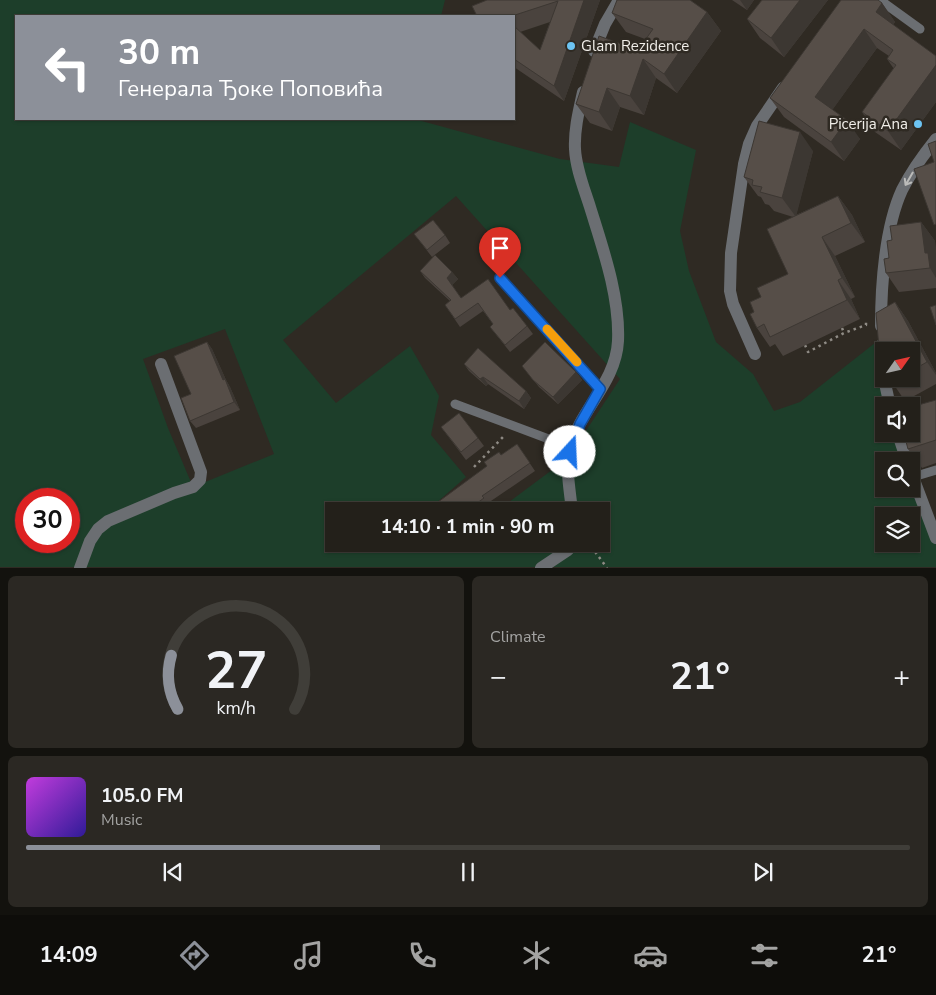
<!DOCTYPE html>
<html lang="en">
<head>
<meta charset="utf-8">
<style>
  body { margin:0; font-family:"Nunito Sans",sans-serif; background:#2b2823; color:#f1f3f6; height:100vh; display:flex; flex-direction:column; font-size:19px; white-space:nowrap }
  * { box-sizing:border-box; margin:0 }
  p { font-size:16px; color:#a3a3a2 }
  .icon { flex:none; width:28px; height:28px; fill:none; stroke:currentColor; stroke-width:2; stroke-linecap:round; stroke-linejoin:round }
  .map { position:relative; height:568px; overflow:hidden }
  .drawer { display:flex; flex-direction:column; gap:8px; padding:8px; background:#13120e; flex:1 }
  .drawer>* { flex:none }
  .hud { position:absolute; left:15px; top:15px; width:500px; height:105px; border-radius:0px; box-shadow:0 1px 4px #0004,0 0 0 1px #403e39; background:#8c9099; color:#fff; overflow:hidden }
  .needle { width:32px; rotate:56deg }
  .buttons { position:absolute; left:875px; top:342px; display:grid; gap:10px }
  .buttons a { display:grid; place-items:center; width:45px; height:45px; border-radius:0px; background:#23201a; box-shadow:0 1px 4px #0004,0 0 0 1px #403e39; font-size:25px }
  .speed { position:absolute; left:15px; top:488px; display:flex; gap:10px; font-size:25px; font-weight:700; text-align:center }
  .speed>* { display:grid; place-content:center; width:65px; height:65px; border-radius:50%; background:#23201a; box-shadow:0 1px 4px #0004,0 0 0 1px #403e39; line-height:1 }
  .speed .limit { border:8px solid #d22; background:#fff; color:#111 }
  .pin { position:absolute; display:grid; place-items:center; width:42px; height:42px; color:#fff; margin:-51px -21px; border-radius:50% 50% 50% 0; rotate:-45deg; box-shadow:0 0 5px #0007 }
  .pin .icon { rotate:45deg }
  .me { position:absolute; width:55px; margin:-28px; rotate:20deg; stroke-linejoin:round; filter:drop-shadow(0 0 4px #0008) }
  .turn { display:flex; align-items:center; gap:18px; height:105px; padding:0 20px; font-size:22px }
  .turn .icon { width:65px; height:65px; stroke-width:2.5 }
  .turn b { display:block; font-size:35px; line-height:42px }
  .big { font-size:38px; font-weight:700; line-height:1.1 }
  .drawer .widget { flex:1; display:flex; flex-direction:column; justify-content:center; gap:8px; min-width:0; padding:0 18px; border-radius:8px; background:#2b2823 }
  .drawer .dial { align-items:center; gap:0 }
  .dial svg { height:130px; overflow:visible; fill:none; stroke:#403e39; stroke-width:7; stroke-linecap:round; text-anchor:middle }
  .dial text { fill:#f1f3f6; stroke:none }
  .song { display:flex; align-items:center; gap:15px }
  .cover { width:60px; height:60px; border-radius:8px; background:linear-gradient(135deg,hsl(290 70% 55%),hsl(250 70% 35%)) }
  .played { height:5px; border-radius:2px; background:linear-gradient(90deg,#8c9099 40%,#403e39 40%) }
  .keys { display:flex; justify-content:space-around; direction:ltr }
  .heat { display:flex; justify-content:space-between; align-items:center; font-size:28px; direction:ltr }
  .drawer .tiles { flex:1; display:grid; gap:8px; grid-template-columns:1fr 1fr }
  .widget:last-child { grid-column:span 2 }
  .trip { position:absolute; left:325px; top:502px; width:285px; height:50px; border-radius:0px; background:#23201a; box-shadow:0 1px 4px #0004,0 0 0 1px #403e39; font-weight:700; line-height:50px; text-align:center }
  .tabs { display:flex; height:80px; justify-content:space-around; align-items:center; background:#0e0d0a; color:#a3a3a2 }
  .tabs .icon { width:35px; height:35px }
  .tabs .active { color:#8c9099 }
  .tabs b { font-size:22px; color:#f1f3f6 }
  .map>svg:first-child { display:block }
</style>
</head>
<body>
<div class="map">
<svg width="936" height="568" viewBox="0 0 936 568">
  <rect width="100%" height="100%" fill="#2f2a23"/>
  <path fill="#1d3e2a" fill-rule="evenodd" d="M 0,0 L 445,0 L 441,16 L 16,16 L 16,119 L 418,119 L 418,120 L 560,159 L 619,167 L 630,122 L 696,150 L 680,231 L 689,271 L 716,342 L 753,374 L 774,411 L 800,402 L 880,339 L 884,434 L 898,434 L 907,461 L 884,461 L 884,489 L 911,489 L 936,538 L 936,567 L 0,567 ZM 456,196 L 620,379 L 568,458 L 497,511 L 601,511 L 601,544 L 453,544 L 443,551 L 442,544 L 334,544 L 334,511 L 427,511 L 466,477 L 431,435 L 439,396 L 410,346 L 336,403 L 283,340 ZM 225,329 L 274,454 L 193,487 L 168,428 L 143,359 ZM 26,499 L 69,499 L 69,541 L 26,541 ZM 884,516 L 911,516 L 911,544 L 884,544 Z"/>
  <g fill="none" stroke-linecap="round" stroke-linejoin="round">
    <path stroke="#8f8b85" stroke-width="2.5" stroke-dasharray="2.5 4" stroke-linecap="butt" d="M 842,328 L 844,333
      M 805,345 L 808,352 L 844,333 L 866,325 L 866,322
      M 474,467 L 504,436
      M 585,544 L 593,549 L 607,568"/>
    <path stroke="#6b6e72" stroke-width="9" d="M 880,0 L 920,29
      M 500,278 L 600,389
      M 455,404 L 570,447
      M 913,477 L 936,470"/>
    <path stroke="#6b6e72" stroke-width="12" d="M 594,51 L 605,24 L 619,0
      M 881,326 C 881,285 885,227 902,190 C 911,172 924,154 936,139
      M 880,346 L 884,378
      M 755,354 L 733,304 L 730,291 L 731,253 L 744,164 L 749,144 L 757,126 L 783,88
      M 884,379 L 890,406
      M 898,434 L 907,461
      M 911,472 L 936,538
      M 572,511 C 570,490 565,468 570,447 C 581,409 616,382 618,341 C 620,297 603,249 590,207 C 584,188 576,169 575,149 C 574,130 579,110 583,92
      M 80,568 L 90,541 L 98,529 L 108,521 L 174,493 L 193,487 L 200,480 L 201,472 L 161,364
      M 541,568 L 568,550 L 573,544"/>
  </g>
  <path fill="#4a433e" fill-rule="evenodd" d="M 487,0 L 600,0 L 564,101 L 514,67 L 514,16 L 477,16 ZM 550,22 L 540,50 L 520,32 Z
    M 732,0 L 754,0 L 747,10 Z
    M 762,0 L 828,0 L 784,57 L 760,38 L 747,19 Z
    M 882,3 L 895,22 L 893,25 L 936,56 L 936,102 L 901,150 L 875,132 L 862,112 L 894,69 L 887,59 L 889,56 L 877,48 L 832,110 L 860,139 L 844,161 L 784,117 L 770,98 Z
    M 707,12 L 721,31 L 677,93 L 656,78 L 644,115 L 620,107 L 612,131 L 590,123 L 576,104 L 638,50 L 645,39 L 626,32 L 612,13 Z
    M 813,151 L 796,215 L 838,196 L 852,215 L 865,242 L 835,256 L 855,297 L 851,299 L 860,319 L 783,356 L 775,344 L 770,347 L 757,328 L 754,312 L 761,297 L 788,274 L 793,217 L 774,211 L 769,205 L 765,204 L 761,197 L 758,196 L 744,177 Z
    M 921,222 L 935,241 L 936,254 L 936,288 L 899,292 L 886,273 L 892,240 Z
    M 414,234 L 445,235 L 450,243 L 432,257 Z
    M 420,271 L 452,272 L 458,279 L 452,285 L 461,298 L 510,310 L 527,326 L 533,334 L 510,352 L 490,327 L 493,324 L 483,311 L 460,327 L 445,305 L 450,301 L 425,278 Z
    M 895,302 L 908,321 L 936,373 L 936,384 L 905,401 L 890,379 L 911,379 L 911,351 Z
    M 207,342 L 212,349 L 226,380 L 230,387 L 240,410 L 196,428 L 190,421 L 191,394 Z
    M 464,364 L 526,391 L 531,398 L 524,409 L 488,384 L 486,386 L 469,371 Z
    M 522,366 L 576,372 L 582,380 L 558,404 L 539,387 Z
    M 936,400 L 936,463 L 922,468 L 908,449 Z
    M 441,427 L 478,438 L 484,446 L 466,460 Z
    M 517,444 L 535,471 L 488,503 L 489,505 L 481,511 L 438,511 L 501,455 Z"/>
  <path fill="#3c3732" d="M 584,0 L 600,0 L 564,101 L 554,86 Z
    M 740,0 L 754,0 L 747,10 Z
    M 800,0 L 828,0 L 784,57 L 771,38 Z
    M 882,3 L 895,22 L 889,31 L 876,12 Z
    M 707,12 L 721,31 L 677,93 L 664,74 Z
    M 864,29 L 877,48 L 828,116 L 815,97 Z
    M 643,59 L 656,78 L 644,115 L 630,96 Z
    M 936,65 L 936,102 L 901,150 L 888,131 Z
    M 607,88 L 620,107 L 612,131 L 599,112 Z
    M 847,120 L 860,139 L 844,161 L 831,142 Z
    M 800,132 L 813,151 L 796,217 L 782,198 Z
    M 838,196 L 852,215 L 865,242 L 851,223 Z
    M 921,222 L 935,241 L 936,254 L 936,278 L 930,268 L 925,253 Z
    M 822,237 L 835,256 L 855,297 L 842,278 Z
    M 452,272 L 458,279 L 452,285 L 447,278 Z
    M 838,280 L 851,299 L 860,319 L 847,300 Z
    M 895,302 L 908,321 L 936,373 L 936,375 L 927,362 Z
    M 207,342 L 212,349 L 226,380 L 230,387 L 240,410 L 234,402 L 223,380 Z
    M 576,372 L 582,380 L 558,404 L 553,397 Z
    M 483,377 L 488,384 L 486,386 L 480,379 Z
    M 526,391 L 531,398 L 524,409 L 519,401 Z"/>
  <path fill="#564e48" stroke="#3c3732" d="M 487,0 L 584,0 L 554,86 L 514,59 L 514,26 L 540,50 L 558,1 L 512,16 L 477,16 L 472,6 Z
    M 617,0 L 690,0 L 707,12 L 664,74 L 643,59 L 630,96 L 607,88 L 599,112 L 576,104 L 599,36 L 638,50 L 653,29 L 612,13 Z
    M 762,0 L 800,0 L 771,38 L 747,19 Z
    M 841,0 L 878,0 L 882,3 L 876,12 L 936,56 L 936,65 L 888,131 L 862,112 L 896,65 L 887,59 L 893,50 L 864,29 L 815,97 L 847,120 L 831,142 L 770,98 Z
    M 759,121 L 800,132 L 782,198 L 760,192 L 762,187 L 752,185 L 753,180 L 744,177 Z
    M 936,141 L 936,224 L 934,225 L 914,169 L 934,162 L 928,144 Z
    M 838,196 L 851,223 L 822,237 L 842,278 L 838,280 L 847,300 L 770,337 L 764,324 L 757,328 L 750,314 L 754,312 L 750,302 L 761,297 L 757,288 L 788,274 L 767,229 Z
    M 433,220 L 445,235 L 427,250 L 414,234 Z
    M 921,222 L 925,253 L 928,253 L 930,268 L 886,273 L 884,259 L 889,258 L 887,241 L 892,240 L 890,226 Z
    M 435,255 L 452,272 L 447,278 L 461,298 L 488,279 L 510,310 L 513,308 L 527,326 L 505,345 L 490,327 L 493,324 L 478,303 L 455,319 L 445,305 L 451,300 L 420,271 Z
    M 895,302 L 927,362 L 911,371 L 911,351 L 884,351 L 884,367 L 880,360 L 876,313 Z
    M 936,305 L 936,325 L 930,307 Z
    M 207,342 L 223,380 L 225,379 L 234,402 L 190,421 L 181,398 L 191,394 L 174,356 Z
    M 545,342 L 576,372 L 553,397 L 533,380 L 522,366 Z
    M 478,348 L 526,391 L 519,401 L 483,377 L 480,379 L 464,364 Z
    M 890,379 L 898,379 L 892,382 Z
    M 936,400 L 936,440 L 908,449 L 904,434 L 911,434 L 911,407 Z
    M 459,413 L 478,438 L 461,452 L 441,427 Z
    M 517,444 L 530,463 L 482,496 L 484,498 L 466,511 L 439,511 L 434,505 L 487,466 L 484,462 L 499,452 L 501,455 Z"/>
  <defs><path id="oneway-shaft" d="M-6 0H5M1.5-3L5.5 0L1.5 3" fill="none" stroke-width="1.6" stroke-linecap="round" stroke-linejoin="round" transform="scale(1.25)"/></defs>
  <use stroke="#bbbbb9" href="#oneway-shaft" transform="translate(909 179) rotate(120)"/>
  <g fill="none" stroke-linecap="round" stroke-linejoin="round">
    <g stroke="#114b97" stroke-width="12">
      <path id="route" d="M 500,278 L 600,389 L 580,424 L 570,452"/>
    </g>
    <use href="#route" stroke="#1a73e8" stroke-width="9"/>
    <path stroke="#f59e0b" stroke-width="9" d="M 547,329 L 577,362"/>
  </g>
  <g fill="#6cc3f2" stroke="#2f2a23" stroke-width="2">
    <circle cx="571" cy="46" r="5"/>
    <circle cx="918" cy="124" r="5"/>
  </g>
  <g text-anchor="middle" stroke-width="5" stroke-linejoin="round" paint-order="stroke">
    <g font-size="15" fill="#f1eee9" stroke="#2f2a23" text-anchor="start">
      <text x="581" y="51">Glam Rezidence</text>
      <text x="908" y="129" text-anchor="end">Picerija Ana</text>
    </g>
  </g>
</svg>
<div class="buttons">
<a><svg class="needle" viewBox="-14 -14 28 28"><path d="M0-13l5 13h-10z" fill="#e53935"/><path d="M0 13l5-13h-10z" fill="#a3a3a2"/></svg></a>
<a><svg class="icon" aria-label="sound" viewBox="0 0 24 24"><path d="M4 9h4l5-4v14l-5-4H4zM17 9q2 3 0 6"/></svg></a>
<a><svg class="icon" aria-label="search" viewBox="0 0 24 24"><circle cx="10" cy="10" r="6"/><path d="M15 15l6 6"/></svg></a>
<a><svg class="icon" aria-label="layers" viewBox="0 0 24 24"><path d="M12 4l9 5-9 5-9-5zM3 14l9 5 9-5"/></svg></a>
</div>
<div class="speed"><div class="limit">30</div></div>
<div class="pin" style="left:500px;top:278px;background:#d93025"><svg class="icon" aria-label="arrive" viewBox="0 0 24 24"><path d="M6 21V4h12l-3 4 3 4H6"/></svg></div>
<svg class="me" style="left:570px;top:452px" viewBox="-20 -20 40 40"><circle r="19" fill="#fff"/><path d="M0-13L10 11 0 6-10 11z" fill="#1a73e8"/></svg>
<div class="trip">14:10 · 1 min · 90 m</div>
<div class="hud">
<div class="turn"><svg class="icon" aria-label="left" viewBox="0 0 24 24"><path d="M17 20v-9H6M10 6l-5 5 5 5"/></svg><div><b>30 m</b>Генерала Ђоке Поповића</div></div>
</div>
</div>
<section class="drawer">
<div class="tiles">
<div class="widget dial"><svg viewBox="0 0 100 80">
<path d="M14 69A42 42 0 1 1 86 69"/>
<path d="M14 69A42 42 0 0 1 10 36" stroke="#8c9099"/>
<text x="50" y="56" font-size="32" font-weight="700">27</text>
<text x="50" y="72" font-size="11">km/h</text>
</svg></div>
<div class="widget"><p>Climate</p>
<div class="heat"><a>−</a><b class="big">21°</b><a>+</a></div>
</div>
<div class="widget">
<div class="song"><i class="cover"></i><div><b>105.0 FM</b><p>Music</p></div></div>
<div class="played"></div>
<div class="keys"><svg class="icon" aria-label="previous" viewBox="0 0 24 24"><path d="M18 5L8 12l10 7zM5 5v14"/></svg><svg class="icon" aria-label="pause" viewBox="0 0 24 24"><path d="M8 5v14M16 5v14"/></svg><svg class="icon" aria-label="next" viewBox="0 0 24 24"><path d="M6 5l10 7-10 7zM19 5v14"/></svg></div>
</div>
</div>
</section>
<nav class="tabs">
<b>14:09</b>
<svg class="icon active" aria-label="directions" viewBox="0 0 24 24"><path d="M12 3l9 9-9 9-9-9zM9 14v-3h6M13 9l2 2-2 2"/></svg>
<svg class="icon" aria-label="music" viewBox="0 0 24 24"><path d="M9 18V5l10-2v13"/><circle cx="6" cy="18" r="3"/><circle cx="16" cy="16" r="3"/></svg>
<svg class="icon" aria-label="phone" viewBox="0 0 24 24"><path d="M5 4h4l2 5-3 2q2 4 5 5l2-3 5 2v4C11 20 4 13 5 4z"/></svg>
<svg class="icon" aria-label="climate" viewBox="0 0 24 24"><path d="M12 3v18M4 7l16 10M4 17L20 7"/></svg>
<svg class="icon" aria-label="car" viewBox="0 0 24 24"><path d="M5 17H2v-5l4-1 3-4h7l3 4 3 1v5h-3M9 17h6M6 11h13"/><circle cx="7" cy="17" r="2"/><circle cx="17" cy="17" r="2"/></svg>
<svg class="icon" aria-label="filters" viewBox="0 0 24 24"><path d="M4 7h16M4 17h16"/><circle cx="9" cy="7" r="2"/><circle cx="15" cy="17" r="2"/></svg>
<b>21°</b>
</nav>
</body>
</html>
